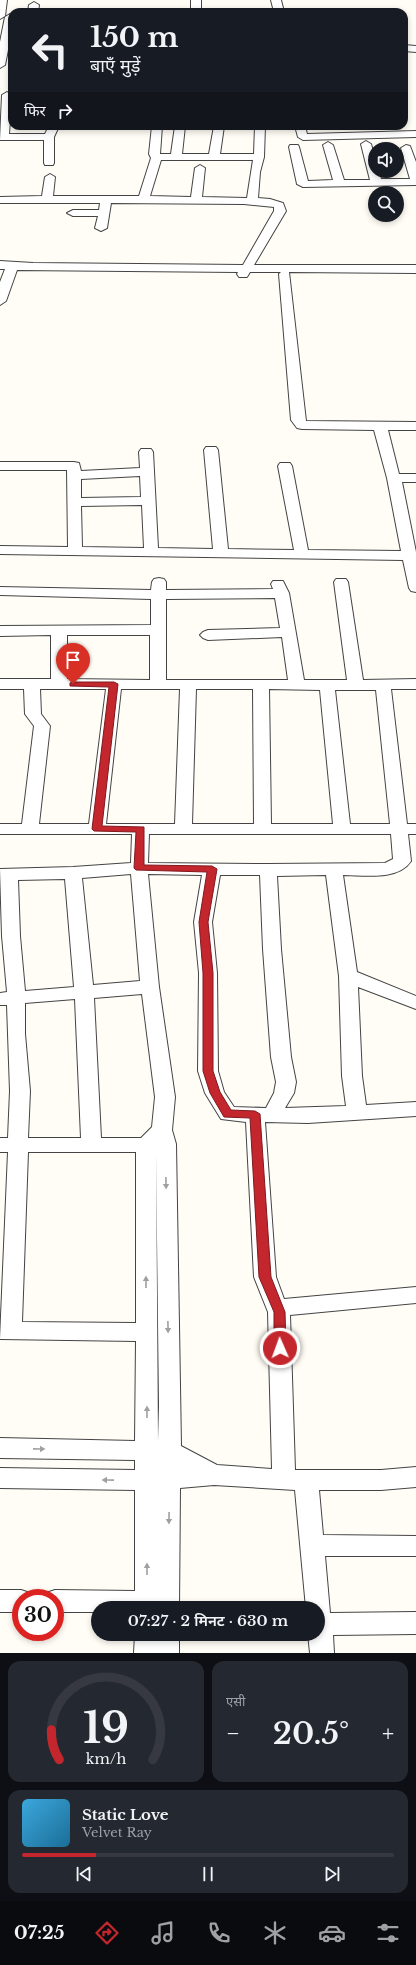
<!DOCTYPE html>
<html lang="hi">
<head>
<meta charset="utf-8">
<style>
  body { margin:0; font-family:"Libre Baskerville","Noto Sans Devanagari",serif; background:#242831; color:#f1f3f6; height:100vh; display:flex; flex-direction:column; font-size:15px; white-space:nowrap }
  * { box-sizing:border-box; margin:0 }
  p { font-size:13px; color:#9ea1a6 }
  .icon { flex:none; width:22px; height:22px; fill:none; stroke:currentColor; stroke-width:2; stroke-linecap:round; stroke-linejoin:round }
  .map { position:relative; height:1653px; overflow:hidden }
  .panel { display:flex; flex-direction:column; gap:8px; padding:8px; background:#0d0f14; flex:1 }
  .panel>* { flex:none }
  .top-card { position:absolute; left:8px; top:8px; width:400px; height:122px; border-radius:12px; box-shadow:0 2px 6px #0003; background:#171b24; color:#f1f3f6; overflow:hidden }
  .controls { position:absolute; left:368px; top:142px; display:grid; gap:8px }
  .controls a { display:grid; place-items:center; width:36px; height:36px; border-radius:50%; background:#171b24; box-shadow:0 2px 6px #0003; font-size:20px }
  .speed { position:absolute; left:12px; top:1589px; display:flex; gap:8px; font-size:20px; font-weight:700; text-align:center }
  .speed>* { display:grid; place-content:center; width:52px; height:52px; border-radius:50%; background:#171b24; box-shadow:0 2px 6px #0003; line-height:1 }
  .speed .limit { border:6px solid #d22; background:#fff; color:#111 }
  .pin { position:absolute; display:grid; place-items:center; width:34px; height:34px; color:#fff; margin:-41px -17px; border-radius:50% 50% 50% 0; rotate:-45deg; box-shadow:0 0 4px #0007 }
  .pin .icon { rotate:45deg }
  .me { position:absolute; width:44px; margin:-22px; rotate:358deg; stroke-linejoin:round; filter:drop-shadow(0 0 3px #0008) }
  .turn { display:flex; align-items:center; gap:14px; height:84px; padding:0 16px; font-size:18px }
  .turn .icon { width:52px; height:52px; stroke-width:2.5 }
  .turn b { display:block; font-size:28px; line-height:34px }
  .then { display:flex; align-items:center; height:38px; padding:0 16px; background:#0003; gap:8px; font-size:15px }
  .big { font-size:30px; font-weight:600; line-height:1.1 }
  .panel .card { flex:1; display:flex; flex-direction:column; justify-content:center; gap:6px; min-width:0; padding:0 14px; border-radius:12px; background:#242831 }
  .panel .dial { align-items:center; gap:0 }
  .dial svg { height:104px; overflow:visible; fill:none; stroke:#363941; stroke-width:7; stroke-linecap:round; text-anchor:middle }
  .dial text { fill:#f1f3f6; stroke:none }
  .song { display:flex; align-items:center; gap:12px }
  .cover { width:48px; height:48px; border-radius:6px; background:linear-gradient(135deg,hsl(200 70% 55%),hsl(200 70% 35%)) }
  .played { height:4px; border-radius:2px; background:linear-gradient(90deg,#c4262e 20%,#363941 20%) }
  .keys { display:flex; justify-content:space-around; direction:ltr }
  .heat { display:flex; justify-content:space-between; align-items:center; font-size:22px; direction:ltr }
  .panel .tiles { flex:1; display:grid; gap:8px; grid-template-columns:1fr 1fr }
  .card:last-child { grid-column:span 2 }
  .trip { position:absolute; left:91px; top:1601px; width:234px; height:40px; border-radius:20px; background:#171b24; box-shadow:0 2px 6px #0003; font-weight:600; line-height:40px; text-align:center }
  .tab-bar { display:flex; height:64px; justify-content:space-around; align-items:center; background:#090b0e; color:#9ea1a6 }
  .tab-bar .icon { width:28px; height:28px }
  .tab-bar .active { color:#c4262e }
  .tab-bar b { font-size:18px; color:#f1f3f6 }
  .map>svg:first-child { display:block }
</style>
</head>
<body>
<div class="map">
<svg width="416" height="1653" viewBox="0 0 416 1653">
  <rect width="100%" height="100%" fill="#fffdf5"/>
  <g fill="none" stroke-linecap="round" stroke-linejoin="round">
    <g stroke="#444" stroke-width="2">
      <path id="minor" d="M 0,0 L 7,0 L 5,16 L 0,19 Z
        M 191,0 L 201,0 L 201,12 L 191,12 Z
        M 271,0 L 281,0 L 284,12 L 274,12 Z
        M 34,2 L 39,5 L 38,12 L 28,12 L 29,5 Z
        M 10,14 L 12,15 L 12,30 L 5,65 L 0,68 L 0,42 L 5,17 Z
        M 404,45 L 416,46 L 416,52 L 404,51 Z
        M 7,92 L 12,95 L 9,134 L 45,134 L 49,126 L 59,126 L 54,137 L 54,163 L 53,165 L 45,165 L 44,163 L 44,140 L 0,140 L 2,95 Z
        M 152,126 L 162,126 L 160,154 L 171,154 L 175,126 L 185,126 L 182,154 L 209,154 L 214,126 L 224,126 L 220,154 L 254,154 L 255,126 L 265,126 L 264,157 L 260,172 L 258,198 L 270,199 L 283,203 L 286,211 L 254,265 L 416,265 L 416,273 L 289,272 L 306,421 L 416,422 L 416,430 L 388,430 L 399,474 L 416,474 L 416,482 L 402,482 L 416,552 L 416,592 L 411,591 L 409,588 L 403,560 L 0,554 L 0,546 L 68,547 L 67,470 L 0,470 L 0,462 L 74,462 L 79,463 L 81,471 L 140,468 L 139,452 L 141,449 L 151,449 L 153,452 L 158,548 L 213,549 L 204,450 L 206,447 L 216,447 L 218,450 L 228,549 L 294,550 L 278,466 L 280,463 L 290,463 L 292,466 L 308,550 L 401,551 L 387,478 L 374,430 L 302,429 L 297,428 L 291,420 L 279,274 L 281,272 L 250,272 L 247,277 L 239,277 L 237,274 L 238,272 L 17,270 L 6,301 L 0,305 L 0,282 L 5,269 L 0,269 L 0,261 L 33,263 L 243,265 L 274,211 L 274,207 L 244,204 L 111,203 L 107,228 L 101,231 L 95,228 L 98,216 L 73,216 L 67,213 L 73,210 L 99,210 L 100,203 L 0,203 L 0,197 L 42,196 L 45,177 L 50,174 L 55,177 L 53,196 L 139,196 L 151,158 L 149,154 ZM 161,160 L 253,160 L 247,198 L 202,197 L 205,168 L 200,165 L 195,168 L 191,197 L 150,196 ZM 140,476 L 141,497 L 81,498 L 81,479 ZM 142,505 L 144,548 L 82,547 L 81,506 Z
        M 295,126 L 305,126 L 307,134 L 416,131 L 416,137 L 303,140 L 298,137 Z
        M 366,141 L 371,144 L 375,158 L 375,171 L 379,171 L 381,179 L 410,179 L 401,148 L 406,145 L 410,146 L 416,162 L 416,185 L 303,187 L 297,184 L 289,147 L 290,145 L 298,145 L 299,147 L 308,181 L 333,180 L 323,145 L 328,142 L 333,145 L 344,180 L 370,180 L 361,144 Z
        M 159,578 L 164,579 L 166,582 L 166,590 L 273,589 L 271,584 L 273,581 L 283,581 L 289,593 L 304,680 L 347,680 L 334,582 L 336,579 L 346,579 L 348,582 L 363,680 L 416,679 L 416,689 L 391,689 L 407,824 L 416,824 L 416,834 L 408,834 L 411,861 C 398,881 364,875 343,875 L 357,972 L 416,996 L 416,1009 L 358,987 L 362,1076 L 366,1105 L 416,1102 L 416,1116 L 308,1123 L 265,1122 L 276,1277 L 284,1299 L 416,1287 L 416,1303 L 290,1315 L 295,1470 L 381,1470 L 416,1467 L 416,1487 L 381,1490 L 319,1490 L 323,1535 L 416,1536 L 416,1556 L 325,1556 L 330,1613 L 416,1612 L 416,1634 L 333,1635 L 334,1653 L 310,1653 L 308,1634 L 318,1634 L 318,1608 L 306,1608 L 295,1490 L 214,1485 L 180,1488 L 179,1608 L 98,1608 L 98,1612 L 55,1612 L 55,1598 L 44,1598 L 46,1593 L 55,1590 L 135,1591 L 135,1490 L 0,1488 L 0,1468 L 135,1470 L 135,1460 L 0,1458 L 0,1438 L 135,1441 L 136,1341 L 0,1339 L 8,1152 L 0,1152 L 0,1138 L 8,1138 L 10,1091 L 7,1005 L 0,1005 L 0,993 L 7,992 L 2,936 L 0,869 L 73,867 L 131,863 L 132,834 L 0,834 L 0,824 L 22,824 L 34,726 L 25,714 L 24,689 L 0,689 L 0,679 L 51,679 L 51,635 L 0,636 L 0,626 L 151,625 L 151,599 L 0,595 L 0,587 L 151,590 L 152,582 L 154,579 ZM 275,598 L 280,628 L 208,630 L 203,632 L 200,635 L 203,638 L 208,640 L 282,637 L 288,680 L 166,680 L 166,599 ZM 67,635 L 150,635 L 150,680 L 67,679 ZM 40,689 L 106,689 L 89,824 L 39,824 L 50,726 L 41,714 ZM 121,689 L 180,689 L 175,824 L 106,824 ZM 196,689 L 253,689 L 254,824 L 192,824 ZM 269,689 L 320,690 L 333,824 L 271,824 ZM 335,690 L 376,690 L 390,824 L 350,824 ZM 149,834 L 391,834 L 393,859 L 385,863 L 268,864 L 148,863 ZM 131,874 L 140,981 L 93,985 L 82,878 ZM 148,874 L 202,875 L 194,922 L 199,973 L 198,1071 L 205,1093 L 221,1119 L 246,1122 L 254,1277 L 268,1312 L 272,1469 L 217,1465 L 181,1446 L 176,1144 L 172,1130 L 175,1097 L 159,987 ZM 220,875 L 260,875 L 263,949 L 271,1057 L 276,1082 L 274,1093 L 266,1108 L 234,1107 L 224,1092 L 218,1071 L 217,973 L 212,922 ZM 326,875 L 339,976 L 342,1076 L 346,1106 L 285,1108 L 294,1093 L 296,1082 L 291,1057 L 281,949 L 277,876 ZM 65,879 L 74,987 L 25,991 L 20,936 L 18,880 ZM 142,994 L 155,1097 L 152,1127 L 141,1138 L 101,1138 L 94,998 ZM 75,999 L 81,1138 L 28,1138 L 30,1091 L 25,1034 L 25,1003 ZM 28,1152 L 136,1152 L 136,1323 L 22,1322 ZM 156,1152 L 159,1406 L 158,1441 Z
        M 0,1590 L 21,1590 L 30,1593 L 32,1598 L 21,1598 L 21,1612 L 0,1612 Z
        M 135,1634 L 179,1634 L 179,1653 L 134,1653 Z"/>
    </g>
    <use href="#minor" fill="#fff" fill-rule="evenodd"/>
  </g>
  <defs><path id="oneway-solid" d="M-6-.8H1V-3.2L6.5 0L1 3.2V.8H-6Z"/></defs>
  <g fill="#a0a0a0">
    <use href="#oneway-solid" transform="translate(166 1183) rotate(89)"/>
    <use href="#oneway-solid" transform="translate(146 1282) rotate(-90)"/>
    <use href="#oneway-solid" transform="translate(168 1327) rotate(89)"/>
    <use href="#oneway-solid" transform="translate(147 1412) rotate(-90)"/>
    <use href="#oneway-solid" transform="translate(39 1449) rotate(1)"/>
    <use href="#oneway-solid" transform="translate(108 1480) rotate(-179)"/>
    <use href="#oneway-solid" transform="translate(169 1518) rotate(91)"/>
    <use href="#oneway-solid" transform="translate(147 1569) rotate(-90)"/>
  </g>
  <path fill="#c4262e" stroke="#7f191e" d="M 73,682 L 114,682 L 118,684 L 102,826 L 144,827 L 144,865 L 212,866 L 217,869 L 208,922 L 213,973 L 213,1071 L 220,1092 L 231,1110 L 255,1111 L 260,1114 L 271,1277 L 285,1312 L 286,1348 L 284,1352 L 280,1353 L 276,1352 L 274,1348 L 274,1312 L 259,1277 L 250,1118 L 224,1117 L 210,1093 L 203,1071 L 203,973 L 199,922 L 207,872 L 136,870 L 134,868 L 136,832 L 94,831 L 92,829 L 109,687 L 70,686 L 70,683 Z"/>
</svg>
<div class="controls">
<a><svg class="icon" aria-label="sound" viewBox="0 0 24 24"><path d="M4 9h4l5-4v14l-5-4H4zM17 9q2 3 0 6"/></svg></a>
<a><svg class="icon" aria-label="search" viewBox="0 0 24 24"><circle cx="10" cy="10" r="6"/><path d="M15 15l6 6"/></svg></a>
</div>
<div class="speed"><div class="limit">30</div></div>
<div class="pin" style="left:73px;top:684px;background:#d93025"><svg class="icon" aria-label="arrive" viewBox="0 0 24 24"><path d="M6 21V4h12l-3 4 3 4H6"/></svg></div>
<svg class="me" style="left:280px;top:1348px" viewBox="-20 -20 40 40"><circle r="17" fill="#c4262e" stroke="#fff" stroke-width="3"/><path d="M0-11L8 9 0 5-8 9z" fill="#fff"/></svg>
<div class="trip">07:27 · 2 मिनट · 630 m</div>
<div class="top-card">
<div class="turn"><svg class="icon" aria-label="left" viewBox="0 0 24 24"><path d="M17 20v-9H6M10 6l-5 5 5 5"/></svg><div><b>150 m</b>बाएँ मुड़ें</div></div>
<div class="then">फिर<svg class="icon" aria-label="right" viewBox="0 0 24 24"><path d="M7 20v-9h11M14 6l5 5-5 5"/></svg></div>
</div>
</div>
<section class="panel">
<div class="tiles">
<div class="card dial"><svg viewBox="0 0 100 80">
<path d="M14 69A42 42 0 1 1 86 69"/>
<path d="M14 69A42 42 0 0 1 8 46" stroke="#c4262e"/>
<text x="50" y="56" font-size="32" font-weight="700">19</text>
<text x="50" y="72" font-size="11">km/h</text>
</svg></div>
<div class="card"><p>एसी</p>
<div class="heat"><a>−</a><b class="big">20.5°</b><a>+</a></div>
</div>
<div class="card">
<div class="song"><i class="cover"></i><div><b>Static Love</b><p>Velvet Ray</p></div></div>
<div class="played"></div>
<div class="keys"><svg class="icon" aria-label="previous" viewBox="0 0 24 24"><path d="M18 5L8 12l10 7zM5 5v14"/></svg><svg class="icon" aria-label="pause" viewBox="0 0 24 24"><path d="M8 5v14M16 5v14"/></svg><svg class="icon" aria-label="next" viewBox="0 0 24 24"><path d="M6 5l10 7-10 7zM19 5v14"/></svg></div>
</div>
</div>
</section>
<nav class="tab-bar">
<b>07:25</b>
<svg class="icon active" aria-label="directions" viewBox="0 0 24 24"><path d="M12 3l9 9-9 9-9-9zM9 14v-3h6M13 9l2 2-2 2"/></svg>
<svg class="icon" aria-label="music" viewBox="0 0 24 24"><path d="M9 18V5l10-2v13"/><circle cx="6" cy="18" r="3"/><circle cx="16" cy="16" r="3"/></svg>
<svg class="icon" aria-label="phone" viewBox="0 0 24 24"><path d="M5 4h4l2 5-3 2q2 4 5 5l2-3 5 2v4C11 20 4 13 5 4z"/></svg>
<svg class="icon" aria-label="climate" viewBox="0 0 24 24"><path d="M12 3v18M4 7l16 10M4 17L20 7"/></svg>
<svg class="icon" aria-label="car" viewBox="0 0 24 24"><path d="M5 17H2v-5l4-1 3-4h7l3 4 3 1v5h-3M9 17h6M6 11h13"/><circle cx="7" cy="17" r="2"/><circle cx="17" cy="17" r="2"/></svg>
<svg class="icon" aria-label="filters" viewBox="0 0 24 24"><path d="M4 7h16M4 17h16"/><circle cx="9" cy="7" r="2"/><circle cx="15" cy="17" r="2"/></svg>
</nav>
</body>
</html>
